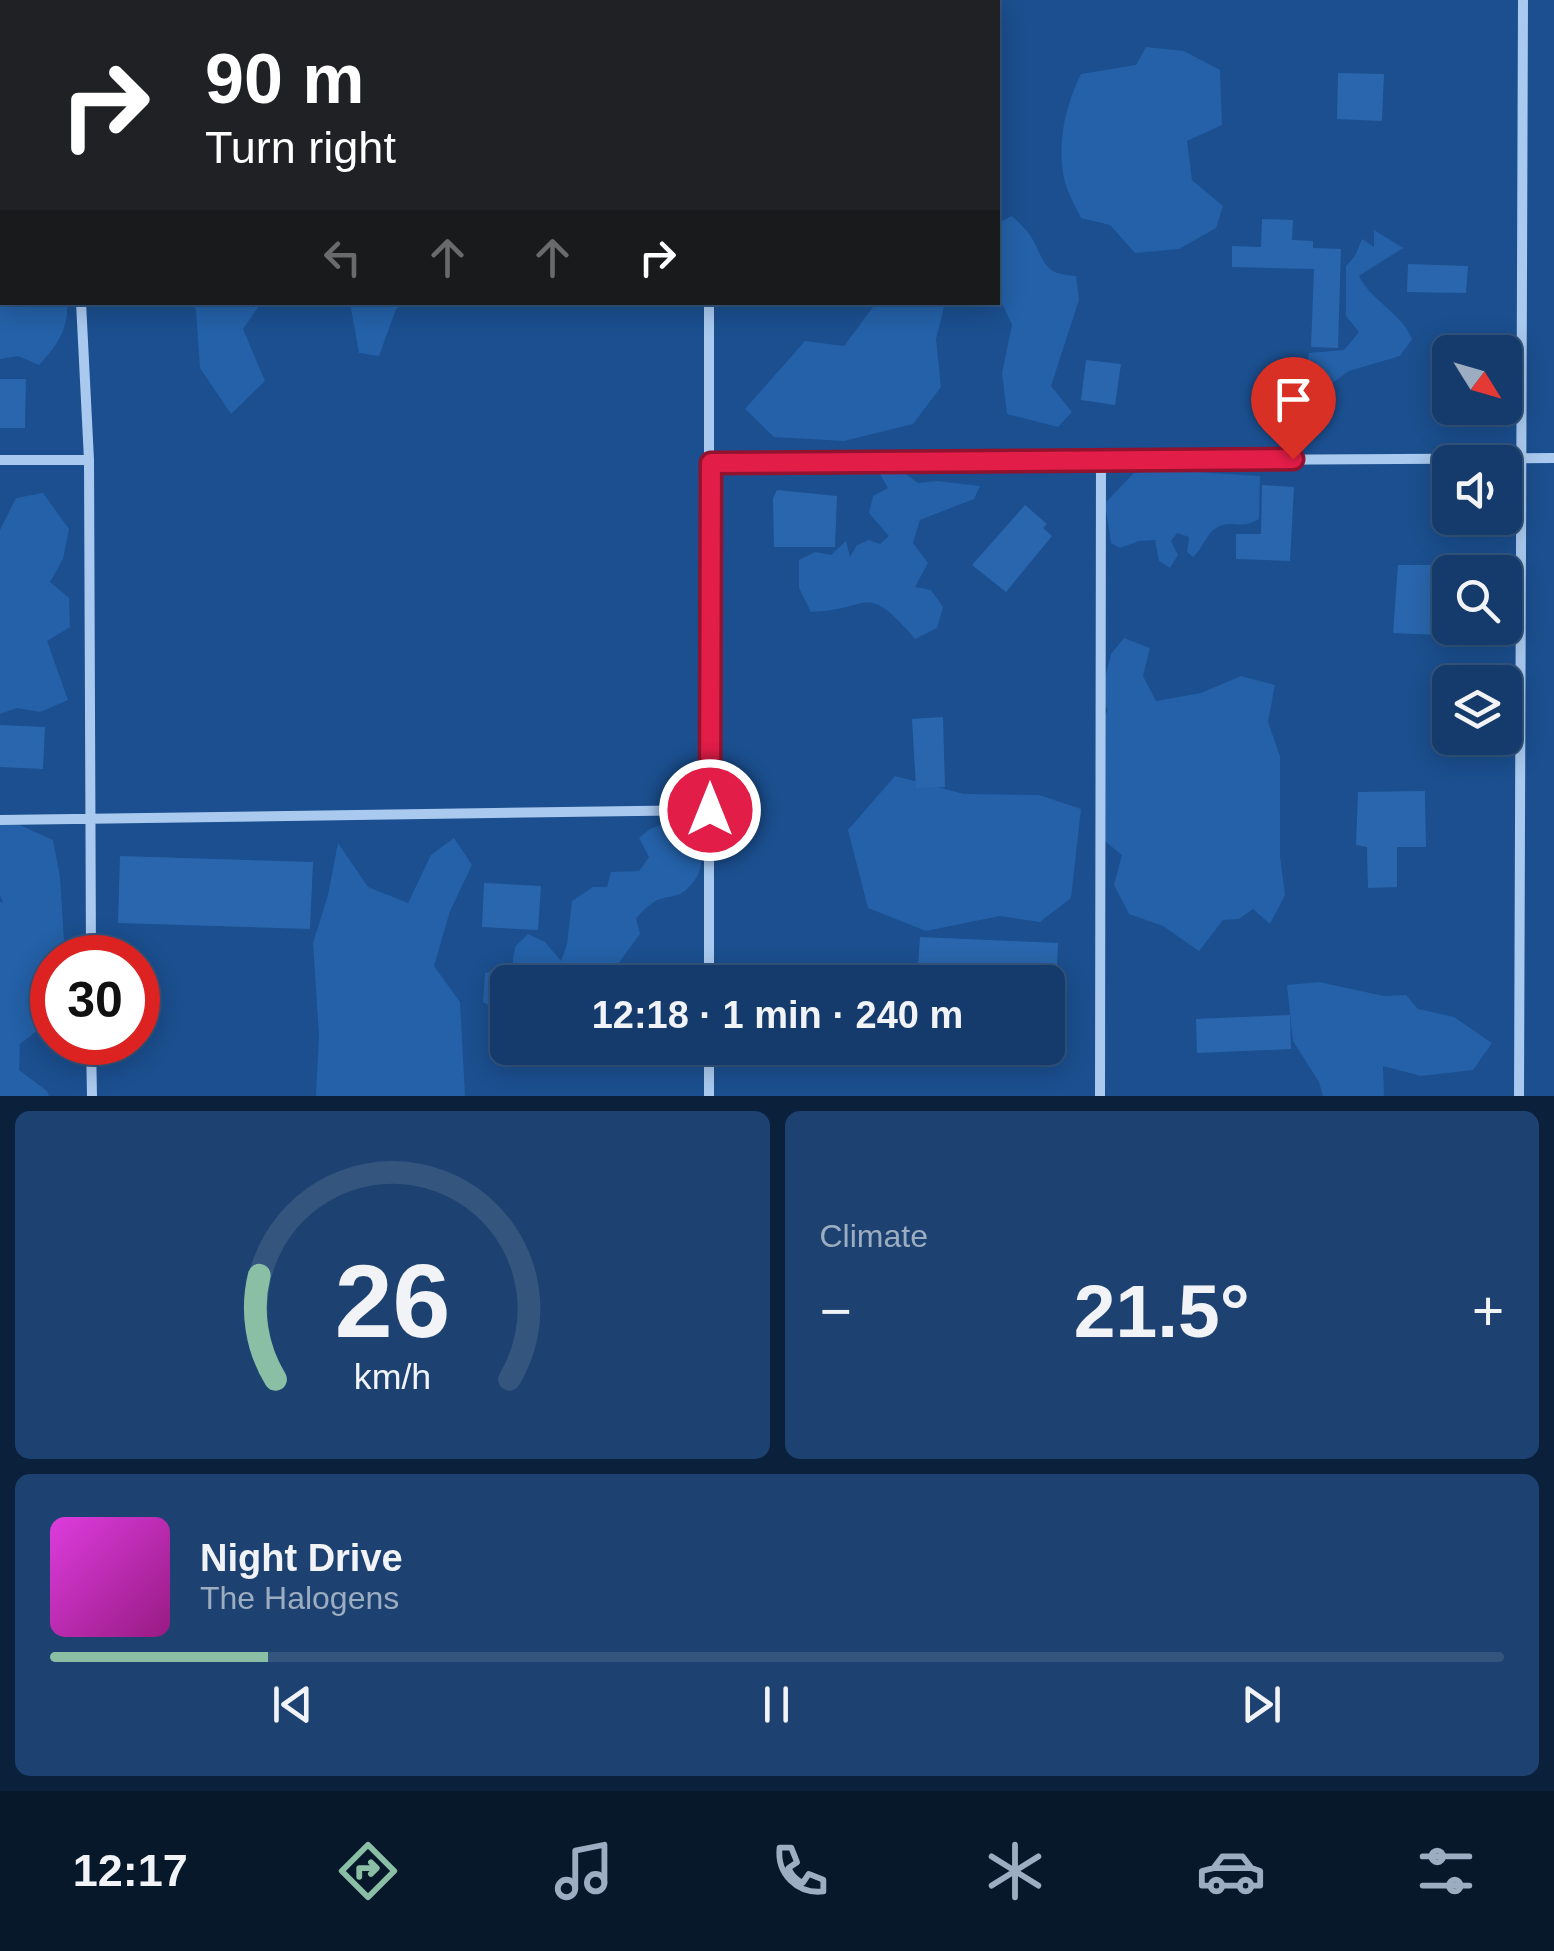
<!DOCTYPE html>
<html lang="en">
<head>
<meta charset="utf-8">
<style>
  body { margin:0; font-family:Helvetica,sans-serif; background:#1d4271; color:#f1f3f6; height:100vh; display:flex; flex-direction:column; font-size:38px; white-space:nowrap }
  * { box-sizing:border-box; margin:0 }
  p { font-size:32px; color:#9dadc1 }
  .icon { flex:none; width:55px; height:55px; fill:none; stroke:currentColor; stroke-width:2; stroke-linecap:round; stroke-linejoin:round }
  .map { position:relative; height:1096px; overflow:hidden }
  .side { display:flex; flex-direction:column; gap:15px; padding:15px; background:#0b203b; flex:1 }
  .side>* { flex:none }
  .hud { position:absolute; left:0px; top:0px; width:1000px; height:305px; box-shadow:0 5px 25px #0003,0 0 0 2px #33557e; background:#202124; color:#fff; overflow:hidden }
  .needle { width:65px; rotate:127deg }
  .controls { position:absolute; left:1432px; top:335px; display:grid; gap:20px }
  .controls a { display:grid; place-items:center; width:90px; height:90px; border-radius:15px; background:#143b6b; box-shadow:0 5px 25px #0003,0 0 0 2px #33557e; font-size:50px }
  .speed { position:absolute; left:30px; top:935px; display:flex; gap:20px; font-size:50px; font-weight:700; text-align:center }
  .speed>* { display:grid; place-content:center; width:130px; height:130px; border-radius:50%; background:#143b6b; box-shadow:0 5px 25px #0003,0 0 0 2px #33557e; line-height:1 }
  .speed .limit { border:15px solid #d22; background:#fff; color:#111 }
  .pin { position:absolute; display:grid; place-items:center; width:85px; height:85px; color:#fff; margin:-102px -42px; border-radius:50% 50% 50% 0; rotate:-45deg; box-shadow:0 0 10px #0007 }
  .pin .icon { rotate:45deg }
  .me { position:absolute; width:110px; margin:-55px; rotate:0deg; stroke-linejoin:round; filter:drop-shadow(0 0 8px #0008) }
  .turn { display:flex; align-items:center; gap:35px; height:210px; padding:0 40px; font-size:45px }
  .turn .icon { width:130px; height:130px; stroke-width:2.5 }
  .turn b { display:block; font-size:70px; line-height:85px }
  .lanes { display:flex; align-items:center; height:95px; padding:0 40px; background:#0003; justify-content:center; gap:50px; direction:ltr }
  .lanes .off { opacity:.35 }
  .big { font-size:75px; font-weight:700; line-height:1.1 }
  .side .card { flex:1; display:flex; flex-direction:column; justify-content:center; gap:15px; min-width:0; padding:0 35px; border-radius:15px; background:#1d4271 }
  .side .dial { align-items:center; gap:0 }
  .dial svg { height:260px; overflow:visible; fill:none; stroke:#33557e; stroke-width:7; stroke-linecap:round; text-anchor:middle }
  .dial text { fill:#f1f3f6; stroke:none }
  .song { display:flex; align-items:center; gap:30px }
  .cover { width:120px; height:120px; border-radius:15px; background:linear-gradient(135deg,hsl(300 70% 55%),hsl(310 70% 35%)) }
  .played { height:10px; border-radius:5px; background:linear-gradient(90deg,#8abfa5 15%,#33557e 15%) }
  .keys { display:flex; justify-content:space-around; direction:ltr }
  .heat { display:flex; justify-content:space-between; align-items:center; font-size:55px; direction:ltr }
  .side .tiles { flex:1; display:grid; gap:15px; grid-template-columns:1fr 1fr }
  .card:last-child { grid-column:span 2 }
  .trip { position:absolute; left:490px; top:965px; width:575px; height:100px; border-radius:15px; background:#143b6b; box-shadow:0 5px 25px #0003,0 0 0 2px #33557e; font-weight:700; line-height:100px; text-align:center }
  .tabs { display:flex; height:160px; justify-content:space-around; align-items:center; background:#08182b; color:#9dadc1 }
  .tabs .icon { width:70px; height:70px }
  .tabs .on { color:#8abfa5 }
  .tabs b { font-size:45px; color:#f1f3f6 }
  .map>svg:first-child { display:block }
</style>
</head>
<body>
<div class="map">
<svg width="1554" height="1096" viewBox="0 0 1554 1096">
  <rect width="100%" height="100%" fill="#1b4f8f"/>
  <path fill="#2461a8" d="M 1146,47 L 1184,51 L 1220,70 L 1222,125 L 1187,141 L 1192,180 L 1223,206 L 1216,228 L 1179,249 L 1135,253 L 1110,225 L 1081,218 C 1076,207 1068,194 1065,182 C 1056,146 1065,106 1081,74 L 1136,65 Z
    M 1012,216 C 1018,222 1025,228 1030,235 C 1046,260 1040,274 1076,276 L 1079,300 L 1051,386 L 1072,412 L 1058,427 L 1007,414 L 1002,373 L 1012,325 L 998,294 L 998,223 Z
    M 1374,230 L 1403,248 L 1359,276 C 1372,302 1402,313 1412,339 L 1400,356 L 1349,371 L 1331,384 L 1305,379 L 1309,353 L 1344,350 L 1359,332 L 1346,316 L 1346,266 L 1355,256 L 1362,239 L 1374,247 Z
    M 0,272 L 2,272 L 2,302 L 67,303 C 69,329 56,347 39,365 L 18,356 L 0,359 Z
    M 192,303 L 261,303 L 243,329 L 265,381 L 231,414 L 200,368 L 196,310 Z
    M 350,303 L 404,303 L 396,309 L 379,356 L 359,353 Z
    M 876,303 L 945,303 L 936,339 L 941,387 L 913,424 L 844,441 L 774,437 L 745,409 L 805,341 L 844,346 Z
    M 899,469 L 918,483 L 937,481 L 980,486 L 974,499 L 920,520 L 913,543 L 928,563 L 915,587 L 931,590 L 943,607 L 937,628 L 915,639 C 864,580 873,610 811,612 L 799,588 L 799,560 L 815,552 L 831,555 L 846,541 L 850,557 L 857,545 L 869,540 L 880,544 L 889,536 L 869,513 L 873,496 L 888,488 L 880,474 Z
    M 1165,470 L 1260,476 L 1259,519 C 1240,530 1235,520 1220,526 C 1206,532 1204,548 1193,557 L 1187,552 L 1189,537 L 1177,533 L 1171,541 L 1178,555 L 1170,568 L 1159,561 L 1155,540 L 1139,541 L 1120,548 L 1111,543 L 1105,503 L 1134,473 Z
    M 43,493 L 69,529 L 63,559 L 50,582 L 69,598 L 70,627 L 47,641 L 68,700 L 40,712 L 17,708 L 0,714 L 0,530 L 16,498 Z
    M 1124,638 L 1150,648 L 1143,676 L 1156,701 L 1201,693 L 1241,676 L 1275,685 L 1268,722 L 1280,756 L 1280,856 L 1285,895 L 1270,924 L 1253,909 L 1239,919 L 1223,920 L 1199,951 L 1163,926 L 1129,914 L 1114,885 L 1122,855 L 1101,838 L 1103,719 L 1108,710 L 1099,701 L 1111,654 Z
    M 895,776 L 964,794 L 1039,795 L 1081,809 L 1071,898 L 1040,922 L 1000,916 L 926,931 L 868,908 L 848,830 Z
    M 0,816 L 53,840 L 60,877 L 65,957 L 52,958 L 52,1019 L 20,1044 L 19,1070 L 47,1091 L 49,1096 L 0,1096 L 0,902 L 3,902 L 0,896 Z
    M 678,818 C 697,837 713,863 689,887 C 679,899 665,895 654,902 C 647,906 641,913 636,918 L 640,934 L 615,968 L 593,982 L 508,982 L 507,1015 L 483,1002 L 485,973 L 512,967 L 515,947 L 528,934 L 545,942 L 561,961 L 567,944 L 572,901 L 593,887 L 607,887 L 611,872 L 639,871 L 649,857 L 639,838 L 650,829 Z
    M 454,838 L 472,865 L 450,911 L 434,966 L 460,1002 L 465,1096 L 316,1096 L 319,1035 L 313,943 L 328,895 L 338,843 L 368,887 L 408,903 L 431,855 Z
    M 1319,982 L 1384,996 L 1406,995 L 1418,1009 L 1454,1017 L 1492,1043 L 1473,1070 L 1421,1076 L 1383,1066 L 1384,1096 L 1323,1096 L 1319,1082 L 1293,1041 L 1287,985 Z"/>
  <path fill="#2a66ad" d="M 1338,73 L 1384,74 L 1382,121 L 1337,119 Z
    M 1262,219 L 1293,220 L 1292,240 L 1313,241 L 1313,248 L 1341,249 L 1338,348 L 1311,347 L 1314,269 L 1232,267 L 1232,246 L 1261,247 Z
    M 1408,264 L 1468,266 L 1466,293 L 1407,292 Z
    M 1086,360 L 1121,364 L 1115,405 L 1081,400 Z
    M 0,379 L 26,379 L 25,428 L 0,428 Z
    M 1262,485 L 1294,487 L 1290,561 L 1236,559 L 1236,534 L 1261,534 Z
    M 777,490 L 837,496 L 835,547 L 774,547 L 773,498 Z
    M 1025,505 L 1047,524 L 1043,528 L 1052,536 L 1006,592 L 972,565 Z
    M 1398,565 L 1440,565 L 1440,635 L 1393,633 Z
    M 943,717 L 945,787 L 916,788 L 912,719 Z
    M 0,725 L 45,727 L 43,769 L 0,767 Z
    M 1425,791 L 1426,847 L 1397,847 L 1397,887 L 1368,888 L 1367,847 L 1356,845 L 1358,792 Z
    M 120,856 L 313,862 L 310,929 L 118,923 Z
    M 484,883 L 541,886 L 538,930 L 482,927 Z
    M 920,937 L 1058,943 L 1054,1034 L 1048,1033 L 1048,982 L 917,982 Z
    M 1290,1015 L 1291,1049 L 1197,1053 L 1196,1019 Z"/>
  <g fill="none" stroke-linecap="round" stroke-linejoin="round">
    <path stroke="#a9c9ee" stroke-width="10" d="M 66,0 L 66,2
      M 949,2 L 949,0
      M 81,302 L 89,460 L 91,958
      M 709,302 L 709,982
      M 0,460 L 89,460
      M 711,463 L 1554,458
      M 0,820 L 710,810
      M 91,1042 L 92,1096
      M 709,1096 L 709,1048
      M 1100,1096 L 1101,460
      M 1519,1096 L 1523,0"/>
  </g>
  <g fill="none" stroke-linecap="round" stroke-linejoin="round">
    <g stroke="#92132f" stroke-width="25">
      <path id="route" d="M 710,810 L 711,463 L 1293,459"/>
    </g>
    <use href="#route" stroke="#e11d48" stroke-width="18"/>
  </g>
</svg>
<div class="controls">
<a><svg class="needle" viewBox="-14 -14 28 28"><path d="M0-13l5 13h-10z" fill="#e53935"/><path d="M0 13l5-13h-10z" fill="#9dadc1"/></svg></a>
<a><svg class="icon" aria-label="sound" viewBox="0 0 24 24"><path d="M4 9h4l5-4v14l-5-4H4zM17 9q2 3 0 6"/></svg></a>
<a><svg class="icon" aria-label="search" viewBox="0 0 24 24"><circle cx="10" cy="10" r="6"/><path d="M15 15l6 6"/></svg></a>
<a><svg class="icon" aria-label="layers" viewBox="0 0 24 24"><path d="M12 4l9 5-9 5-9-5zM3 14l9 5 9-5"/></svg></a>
</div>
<div class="speed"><div class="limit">30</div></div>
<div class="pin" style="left:1293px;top:459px;background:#d93025"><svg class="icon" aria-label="arrive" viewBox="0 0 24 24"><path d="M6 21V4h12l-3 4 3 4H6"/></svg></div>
<svg class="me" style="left:710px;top:810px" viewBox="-20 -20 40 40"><circle r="17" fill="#e11d48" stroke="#fff" stroke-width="3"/><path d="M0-11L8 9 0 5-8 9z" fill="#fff"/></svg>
<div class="trip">12:18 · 1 min · 240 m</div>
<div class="hud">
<div class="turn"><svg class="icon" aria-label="right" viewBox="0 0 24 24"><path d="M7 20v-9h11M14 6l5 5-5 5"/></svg><div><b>90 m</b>Turn right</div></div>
<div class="lanes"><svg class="icon off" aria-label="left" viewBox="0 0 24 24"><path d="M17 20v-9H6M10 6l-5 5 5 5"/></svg><svg class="icon off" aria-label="ahead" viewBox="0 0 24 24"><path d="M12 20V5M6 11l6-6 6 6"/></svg><svg class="icon off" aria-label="ahead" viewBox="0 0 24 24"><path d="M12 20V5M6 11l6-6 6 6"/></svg><svg class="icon" aria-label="right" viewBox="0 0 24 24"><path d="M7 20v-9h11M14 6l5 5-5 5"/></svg></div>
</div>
</div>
<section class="side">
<div class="tiles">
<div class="card dial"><svg viewBox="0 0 100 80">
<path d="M14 69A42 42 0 1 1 86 69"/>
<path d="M14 69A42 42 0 0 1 9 37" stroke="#8abfa5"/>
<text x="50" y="56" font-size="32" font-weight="700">26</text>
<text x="50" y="72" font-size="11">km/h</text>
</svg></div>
<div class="card"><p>Climate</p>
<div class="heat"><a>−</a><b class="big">21.5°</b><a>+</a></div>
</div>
<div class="card">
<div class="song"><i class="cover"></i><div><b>Night Drive</b><p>The Halogens</p></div></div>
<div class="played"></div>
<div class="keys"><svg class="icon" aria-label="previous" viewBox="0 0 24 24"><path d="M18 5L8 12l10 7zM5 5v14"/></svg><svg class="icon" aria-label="pause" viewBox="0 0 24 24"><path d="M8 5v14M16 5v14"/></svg><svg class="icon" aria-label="next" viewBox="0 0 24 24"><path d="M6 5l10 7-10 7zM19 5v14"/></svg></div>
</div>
</div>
</section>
<nav class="tabs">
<b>12:17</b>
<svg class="icon on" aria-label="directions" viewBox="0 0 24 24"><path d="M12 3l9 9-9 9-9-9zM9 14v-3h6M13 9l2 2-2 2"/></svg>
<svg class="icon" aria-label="music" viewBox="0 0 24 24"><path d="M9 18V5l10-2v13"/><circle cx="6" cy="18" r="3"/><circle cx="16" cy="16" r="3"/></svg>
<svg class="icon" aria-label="phone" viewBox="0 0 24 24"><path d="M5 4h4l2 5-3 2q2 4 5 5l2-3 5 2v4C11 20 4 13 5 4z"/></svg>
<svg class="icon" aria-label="climate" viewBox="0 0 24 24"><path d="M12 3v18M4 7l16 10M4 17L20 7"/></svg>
<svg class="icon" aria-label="car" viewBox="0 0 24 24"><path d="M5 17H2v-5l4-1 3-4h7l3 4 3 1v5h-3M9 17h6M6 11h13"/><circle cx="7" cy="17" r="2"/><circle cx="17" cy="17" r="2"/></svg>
<svg class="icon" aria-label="filters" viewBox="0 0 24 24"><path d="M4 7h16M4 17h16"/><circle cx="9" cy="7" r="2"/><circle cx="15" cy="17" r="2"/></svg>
</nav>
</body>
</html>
